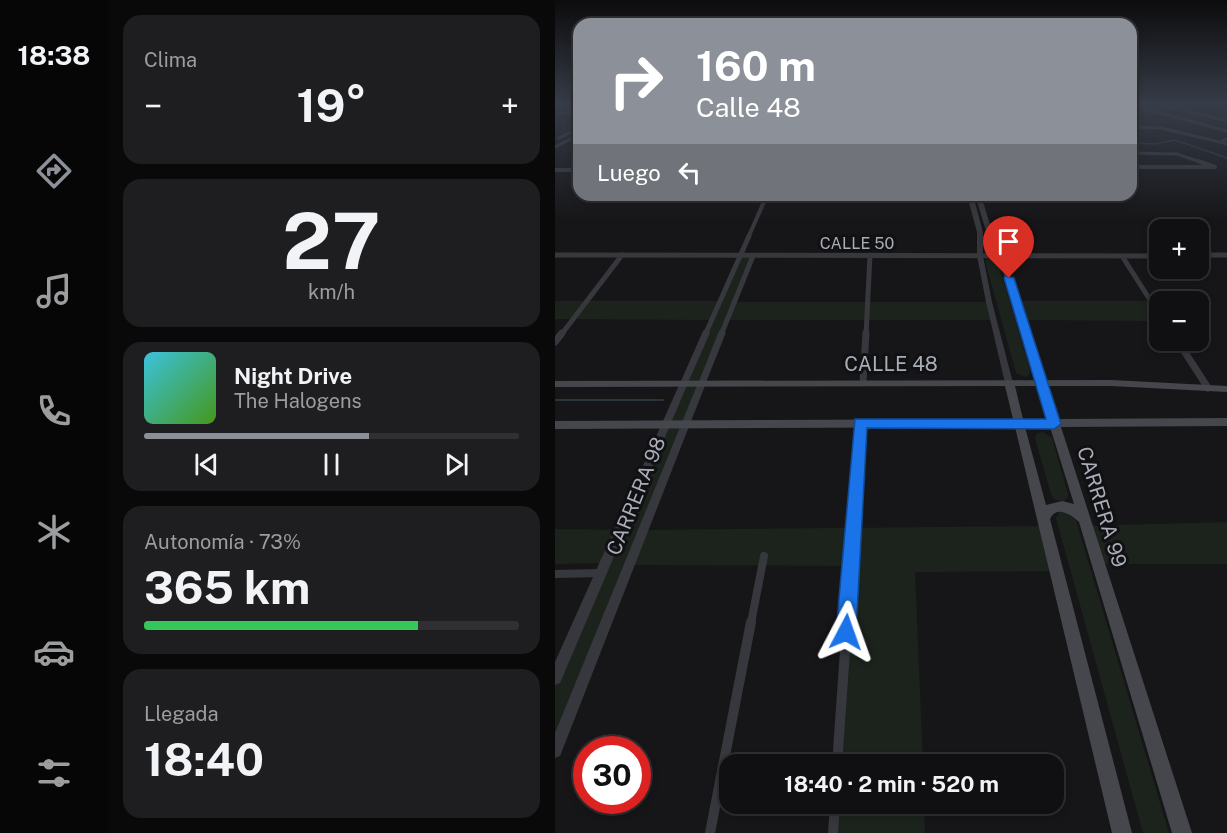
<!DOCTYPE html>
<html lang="es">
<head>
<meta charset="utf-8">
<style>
  body { margin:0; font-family:"Public Sans",sans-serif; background:#1e1e20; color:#f1f3f6; height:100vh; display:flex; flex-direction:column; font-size:22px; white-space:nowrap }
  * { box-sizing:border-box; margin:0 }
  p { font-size:20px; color:#9c9d9f }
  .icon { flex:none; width:33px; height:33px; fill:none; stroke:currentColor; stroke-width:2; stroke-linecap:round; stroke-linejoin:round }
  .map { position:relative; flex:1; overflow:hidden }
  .drawer { display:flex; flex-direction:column; gap:15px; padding:15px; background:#09090a; width:447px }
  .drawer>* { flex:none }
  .top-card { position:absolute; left:18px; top:18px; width:564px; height:183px; border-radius:18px; box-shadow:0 3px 9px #0003,0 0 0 2px #303032; background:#8c9099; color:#fff; overflow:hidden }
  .controls { position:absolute; left:594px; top:219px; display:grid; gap:12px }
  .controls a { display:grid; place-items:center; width:60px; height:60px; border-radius:12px; background:#101012; box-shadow:0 3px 9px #0003,0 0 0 2px #303032; font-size:30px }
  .speed { position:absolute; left:18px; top:736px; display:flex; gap:12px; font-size:30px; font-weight:700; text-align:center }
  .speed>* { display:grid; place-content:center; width:78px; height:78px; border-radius:50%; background:#101012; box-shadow:0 3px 9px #0003,0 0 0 2px #303032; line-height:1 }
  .speed .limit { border:9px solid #d22; background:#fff; color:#111 }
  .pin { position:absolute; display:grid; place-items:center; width:51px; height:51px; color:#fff; margin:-62px -26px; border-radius:50% 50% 50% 0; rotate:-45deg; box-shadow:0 0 6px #0007 }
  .pin .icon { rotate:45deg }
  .me { position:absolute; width:66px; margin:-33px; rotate:4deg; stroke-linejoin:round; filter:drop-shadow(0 0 4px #0008) }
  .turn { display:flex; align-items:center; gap:21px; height:126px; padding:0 24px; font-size:27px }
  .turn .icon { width:78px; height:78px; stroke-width:2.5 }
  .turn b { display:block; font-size:42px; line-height:51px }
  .then { display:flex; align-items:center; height:57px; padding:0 24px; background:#0003; gap:12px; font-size:22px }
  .big { font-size:45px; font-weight:700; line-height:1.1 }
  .drawer .card { flex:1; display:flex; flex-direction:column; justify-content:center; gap:9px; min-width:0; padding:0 21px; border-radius:18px; background:#1e1e20 }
  .drawer .dial { align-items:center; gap:0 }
  .dial b { font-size:78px; line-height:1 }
  .song { display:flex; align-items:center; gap:18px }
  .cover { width:72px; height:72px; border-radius:9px; background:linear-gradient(135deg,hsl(190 70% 55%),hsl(100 70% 35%)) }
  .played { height:6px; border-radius:3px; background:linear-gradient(90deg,#8c9099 60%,#303032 60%) }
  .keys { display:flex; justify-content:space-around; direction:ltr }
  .heat { display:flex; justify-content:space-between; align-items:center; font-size:33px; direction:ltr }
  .charge { height:9px; border-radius:4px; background:linear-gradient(90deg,#34c759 73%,#303032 0) }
  .trip { position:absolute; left:164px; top:754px; width:345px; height:60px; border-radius:18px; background:#101012; box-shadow:0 3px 9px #0003,0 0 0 2px #303032; font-weight:700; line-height:60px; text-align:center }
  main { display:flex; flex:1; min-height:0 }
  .menu { display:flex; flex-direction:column; width:108px; justify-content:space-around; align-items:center; background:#060607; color:#9c9d9f }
  .menu .icon { width:42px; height:42px }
  .menu .on { color:#8c9099 }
  .menu b { font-size:27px; color:#f1f3f6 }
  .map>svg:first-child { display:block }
</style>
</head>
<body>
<main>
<nav class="menu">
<b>18:38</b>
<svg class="icon on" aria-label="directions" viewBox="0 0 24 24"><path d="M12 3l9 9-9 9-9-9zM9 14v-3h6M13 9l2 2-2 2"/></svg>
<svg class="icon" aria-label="music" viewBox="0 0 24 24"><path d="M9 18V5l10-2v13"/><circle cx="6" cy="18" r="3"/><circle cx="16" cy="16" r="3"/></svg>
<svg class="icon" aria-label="phone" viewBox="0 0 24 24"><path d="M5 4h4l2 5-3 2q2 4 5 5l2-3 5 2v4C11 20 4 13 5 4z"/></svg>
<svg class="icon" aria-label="climate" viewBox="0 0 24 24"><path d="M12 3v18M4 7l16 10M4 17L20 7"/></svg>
<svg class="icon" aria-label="car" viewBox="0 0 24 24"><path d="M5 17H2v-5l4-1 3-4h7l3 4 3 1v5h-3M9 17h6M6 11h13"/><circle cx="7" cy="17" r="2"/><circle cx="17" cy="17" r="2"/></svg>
<svg class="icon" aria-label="filters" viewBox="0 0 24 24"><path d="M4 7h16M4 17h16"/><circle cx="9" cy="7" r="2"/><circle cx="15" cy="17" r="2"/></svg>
</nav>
<section class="drawer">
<div class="card"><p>Clima</p>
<div class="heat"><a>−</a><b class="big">19°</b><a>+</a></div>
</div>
<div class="card dial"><b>27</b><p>km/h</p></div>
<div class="card">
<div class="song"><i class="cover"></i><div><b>Night Drive</b><p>The Halogens</p></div></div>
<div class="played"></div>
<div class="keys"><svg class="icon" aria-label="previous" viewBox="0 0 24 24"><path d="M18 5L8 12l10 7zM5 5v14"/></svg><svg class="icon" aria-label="pause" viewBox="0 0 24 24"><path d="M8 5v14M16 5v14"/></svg><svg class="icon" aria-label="next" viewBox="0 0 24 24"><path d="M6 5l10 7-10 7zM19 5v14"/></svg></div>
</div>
<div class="card"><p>Autonomía · 73%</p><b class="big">365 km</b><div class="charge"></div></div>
<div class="card"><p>Llegada</p><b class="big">18:40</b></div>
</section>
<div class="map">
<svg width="672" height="833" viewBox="0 0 672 833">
  <rect width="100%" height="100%" fill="#161618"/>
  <path fill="#1c231d" d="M 184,256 L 198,256 L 180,302 L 434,302 L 439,320 L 172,320 L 89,530 L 490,526 L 502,571 L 360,572 L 368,765 L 282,765 L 295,566 L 74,565 L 0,751 L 0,678 L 49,563 L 0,564 L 0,529 L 65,530 L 156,320 L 0,319 L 0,301 L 164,301 Z
    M 434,258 L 442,260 L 475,370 L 474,375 L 470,377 L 461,373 L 430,261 Z
    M 461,301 L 596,301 L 604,314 L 604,321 L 467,320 Z
    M 488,432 L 497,438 L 513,494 L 513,497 L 509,501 L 500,500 L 496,494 L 480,438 L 483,433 Z
    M 505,511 L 510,511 L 520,517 L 614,833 L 588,833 L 501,518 Z
    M 672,522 L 672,564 L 543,564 L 531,526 Z
    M 280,804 L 369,804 L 370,833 L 278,833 Z"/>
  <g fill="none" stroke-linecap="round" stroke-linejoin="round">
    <path stroke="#2c353c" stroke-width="1.5" d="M 576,143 L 600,144 L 620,140 L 672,158"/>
    <path stroke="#2c353c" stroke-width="2" d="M 0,400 L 108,400"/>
    <path stroke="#37383d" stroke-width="3" d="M 604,104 L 672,121
      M 576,105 L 672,131
      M 0,113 L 24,114
      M 576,127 L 606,128 L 665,142
      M 4,138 L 24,128
      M 672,139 L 665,142 L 672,144
      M 0,147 L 24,135
      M 576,153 L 622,154 L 648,163"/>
    <path stroke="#37383d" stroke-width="4" d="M 643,161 L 660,167 L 657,167
      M 576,167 L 657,167
      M 0,170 L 24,170
      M 193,238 L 212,195"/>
    <path stroke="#37383d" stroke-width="5" d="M 0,255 L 604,256
      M 644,255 L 672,255
      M 567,256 L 604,314
      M 6,335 L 67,255
      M 150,335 L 194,236
      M 166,335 L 198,256
      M 311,335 L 315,255"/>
    <path stroke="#37383d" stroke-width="7" d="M 622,340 L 653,388
      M 0,342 L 7,333
      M 308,382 L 311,333
      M 129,383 L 151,333
      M 147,383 L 167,333
      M 302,460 L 305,423"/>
    <path stroke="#37383d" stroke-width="8" d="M 0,574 L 46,573
      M 196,623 L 209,556
      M 292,623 L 303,459"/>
    <path stroke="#37383d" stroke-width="10" d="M 282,765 L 292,622
      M 155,833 L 196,622
      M 278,833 L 280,804"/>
    <path fill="#37383d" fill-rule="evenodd" d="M 412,195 L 418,195 L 428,232 L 428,256 L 437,302 L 458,383 L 454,386 L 450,383 L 431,302 L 422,256 L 422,232 Z
      M 420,195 L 426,195 L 437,231 L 449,256 L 491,383 L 490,385 L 484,385 L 483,383 L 443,256 L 431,231 Z
      M 129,380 L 133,383 L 5,683 L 0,685 L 0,662 L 125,383 Z
      M 147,380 L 151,383 L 7,751 L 5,756 L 0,758 L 0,733 L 143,383 Z"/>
    <path fill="#45474d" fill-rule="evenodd" d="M 556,380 L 672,386 L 672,392 L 556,386 L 493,386 L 503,419 L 672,418 L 672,426 L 506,427 L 637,833 L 617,833 L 524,522 C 516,514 501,505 495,519 L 577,833 L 557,833 L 460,427 L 0,429 L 0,421 L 458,419 L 450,386 L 0,387 L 0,381 ZM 460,386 L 483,386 L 493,419 L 468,419 ZM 470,427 L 495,427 L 519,504 L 507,501 L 491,505 Z"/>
  </g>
  <linearGradient id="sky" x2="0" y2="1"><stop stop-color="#0c0c0d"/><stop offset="0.47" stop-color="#363c48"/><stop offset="1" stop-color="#363c48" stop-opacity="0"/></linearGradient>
  <rect width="672" height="221" fill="url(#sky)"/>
  <path fill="#1a73e8" stroke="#114b97" stroke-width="1.5" d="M 450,276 L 459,278 L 506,424 L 499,429 L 312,428 L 301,632 L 298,639 L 291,642 L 284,639 L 281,632 L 300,419 L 491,419 L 449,278 Z"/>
  <g text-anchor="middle" stroke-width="6" stroke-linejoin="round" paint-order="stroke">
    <g font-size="16" fill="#a8adb8" stroke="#111113">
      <text x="302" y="249">CALLE 50</text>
    </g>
    <g font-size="20" fill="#a8adb8" stroke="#111113">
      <text x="336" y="371">CALLE 48</text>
      <text transform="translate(81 496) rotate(-68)" y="7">CARRERA 98</text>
      <text transform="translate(547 507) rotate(73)" y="7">CARRERA 99</text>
    </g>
  </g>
</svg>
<div class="controls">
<a>+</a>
<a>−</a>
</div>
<div class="speed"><div class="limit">30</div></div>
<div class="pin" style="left:454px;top:278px;background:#d93025"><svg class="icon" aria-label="arrive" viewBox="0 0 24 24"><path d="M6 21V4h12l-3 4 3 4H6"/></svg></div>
<svg class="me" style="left:291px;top:632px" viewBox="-20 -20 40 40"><path d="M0-17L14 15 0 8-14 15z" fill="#1a73e8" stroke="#fff" stroke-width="4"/></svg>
<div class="trip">18:40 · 2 min · 520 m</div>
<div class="top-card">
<div class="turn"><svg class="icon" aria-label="right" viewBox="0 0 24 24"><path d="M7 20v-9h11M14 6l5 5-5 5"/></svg><div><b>160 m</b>Calle 48</div></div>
<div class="then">Luego<svg class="icon" aria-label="left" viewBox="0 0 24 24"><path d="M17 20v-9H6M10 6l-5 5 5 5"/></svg></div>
</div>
</div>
</main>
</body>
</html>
